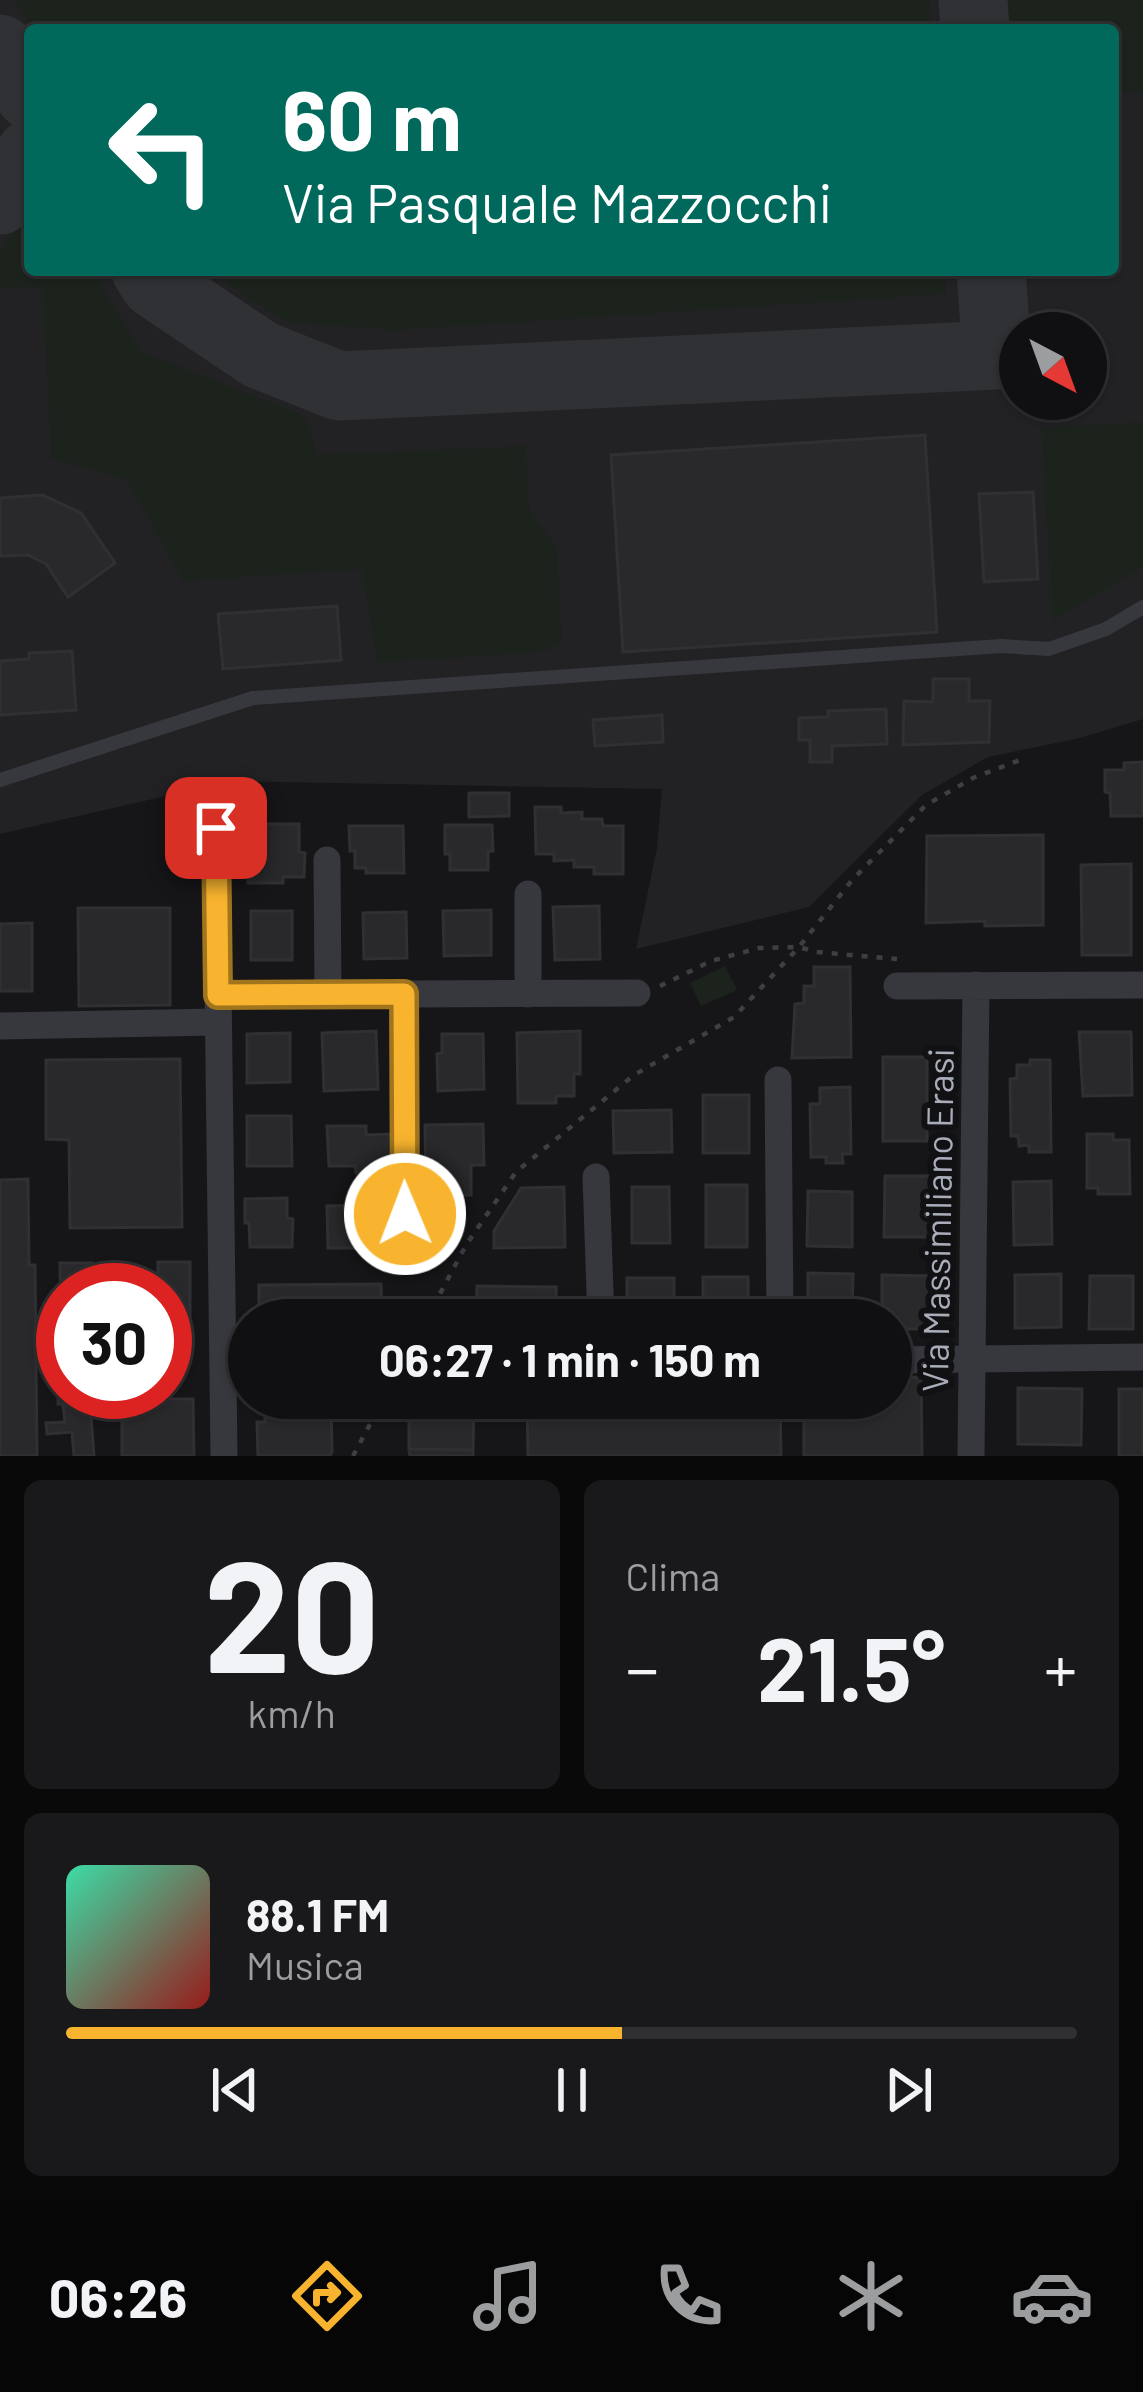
<!DOCTYPE html>
<html lang="it">
<head>
<meta charset="utf-8">
<style>
  body { margin:0; font-family:Barlow,sans-serif; background:#19191b; color:#f1f3f6; height:100vh; display:flex; flex-direction:column; font-size:45px; white-space:nowrap }
  * { box-sizing:border-box; margin:0 }
  p { font-size:39px; color:#9c9d9f }
  .icon { flex:none; width:66px; height:66px; fill:none; stroke:currentColor; stroke-width:2; stroke-linecap:round; stroke-linejoin:round }
  .map { position:relative; height:1456px; overflow:hidden }
  .details { display:flex; flex-direction:column; gap:24px; padding:24px; background:#09090a; flex:1 }
  .details>* { flex:none }
  .banner { position:absolute; left:24px; top:24px; width:1095px; height:252px; border-radius:12px; box-shadow:0 3px 9px #0004,0 0 0 3px #303032; background:#00695c; color:#fff; overflow:hidden }
  .needle { width:78px; rotate:139deg }
  .controls { position:absolute; left:999px; top:312px; display:grid; gap:24px }
  .controls a { display:grid; place-items:center; width:108px; height:108px; border-radius:50%; background:#101012; box-shadow:0 3px 9px #0004,0 0 0 3px #303032; font-size:60px }
  .speed { position:absolute; left:36px; top:1263px; display:flex; gap:24px; font-size:60px; font-weight:700; text-align:center }
  .speed>* { display:grid; place-content:center; width:156px; height:156px; border-radius:50%; background:#101012; box-shadow:0 3px 9px #0004,0 0 0 3px #303032; line-height:1 }
  .speed .limit { border:18px solid #d22; background:#fff; color:#111 }
  .pin { position:absolute; display:grid; place-items:center; width:102px; height:102px; color:#fff; margin:-51px; border-radius:24px; box-shadow:0 6px 18px #0006 }
  .me { position:absolute; width:132px; margin:-66px; rotate:359deg; stroke-linejoin:round; filter:drop-shadow(0 0 9px #0008) }
  .turn { display:flex; align-items:center; gap:42px; height:252px; padding:0 60px; font-size:54px }
  .turn .icon { width:156px; height:156px; stroke-width:2.5 }
  .turn b { display:block; font-size:84px; line-height:102px }
  .big { font-size:90px; font-weight:700; line-height:1.1 }
  .details .card { flex:1; display:flex; flex-direction:column; justify-content:center; gap:18px; min-width:0; padding:0 42px; border-radius:18px; background:#19191b }
  .details .dial { align-items:center; gap:0 }
  .dial b { font-size:156px; line-height:1 }
  .song { display:flex; align-items:center; gap:36px }
  .cover { width:144px; height:144px; border-radius:18px; background:linear-gradient(135deg,hsl(160 70% 55%),hsl(0 70% 35%)) }
  .played { height:12px; border-radius:6px; background:linear-gradient(90deg,#f8b42e 55%,#303032 55%) }
  .keys { display:flex; justify-content:space-around; direction:ltr }
  .heat { display:flex; justify-content:space-between; align-items:center; font-size:66px; direction:ltr }
  .details .tiles { flex:1; display:grid; gap:24px; grid-template-columns:1fr 1fr }
  .card:last-child { grid-column:span 2 }
  .trip { position:absolute; left:228px; top:1299px; width:684px; height:120px; border-radius:60px; background:#101012; box-shadow:0 3px 9px #0004,0 0 0 3px #303032; font-weight:700; line-height:120px; text-align:center }
  .tab-bar { display:flex; height:192px; justify-content:space-around; align-items:center; background:#060607; color:#9c9d9f }
  .tab-bar .icon { width:84px; height:84px }
  .tab-bar .selected { color:#f8b42e }
  .tab-bar b { font-size:54px; color:#f1f3f6 }
  .map>svg:first-child { display:block }
</style>
</head>
<body>
<div class="map">
<svg width="1143" height="1456" viewBox="0 0 1143 1456">
  <rect width="100%" height="100%" fill="#161618"/>
  <path fill="#222225" fill-rule="evenodd" d="M 0,0 L 1143,0 L 1143,719 L 1080,738 L 988,757 L 922,795 L 809,907 L 636,949 L 657,848 L 662,789 L 231,781 L 0,834 ZM 30,30 L 1113,30 L 1113,270 L 30,270 ZM 1020,333 L 1086,333 L 1086,399 L 1020,399 Z"/>
  <path fill="#1c231d" d="M 15,0 L 930,0 L 931,30 L 34,30 Z
    M 1007,0 L 1143,0 L 1143,92 L 1113,93 L 1113,30 L 1009,30 Z
    M 30,208 L 30,270 L 91,270 L 142,352 L 305,416 L 317,455 L 526,446 L 529,511 L 557,546 L 562,643 L 541,652 L 378,662 L 361,569 L 183,581 L 127,480 L 51,458 L 43,287 L 0,288 L 0,251 Z
    M 206,270 L 944,270 L 946,294 L 397,330 L 286,322 Z
    M 1143,422 L 1143,567 L 1053,620 L 1041,428 Z
    M 725,966 L 737,990 L 701,1006 L 690,983 Z"/>
  <g fill="none" stroke-linecap="round" stroke-linejoin="round">
    <path stroke="#303135" stroke-width="69" d="M 973,0 L 975,30
      M 0,49 L 30,95
      M 0,200 L 30,154
      M 146,270 L 155,284 L 261,355 L 339,386 L 997,355 L 991,270"/>
  </g>
  <path fill="#29292c" stroke="#303034" stroke-width="3" d="M 925,435 L 937,632 L 623,652 L 611,455 Z
    M 1033,492 L 1038,579 L 984,582 L 979,494 Z
    M 43,495 L 81,513 L 115,563 L 68,597 L 46,564 L 28,555 L 0,556 L 0,498 Z
    M 337,606 L 341,660 L 223,669 L 218,614 Z
    M 72,651 L 76,710 L 0,715 L 0,661 L 29,659 L 29,653 Z
    M 933,679 L 969,679 L 969,701 L 990,701 L 989,742 L 903,745 L 904,701 L 933,702 Z
    M 886,709 L 887,744 L 832,746 L 832,762 L 810,762 L 810,740 L 799,740 L 799,718 L 828,717 L 828,711 Z
    M 662,715 L 663,742 L 595,746 L 593,720 Z
    M 1143,762 L 1143,816 L 1111,816 L 1110,793 L 1105,792 L 1105,770 L 1124,770 L 1124,763 Z
    M 469,793 L 509,793 L 509,816 L 469,817 Z
    M 535,807 L 561,807 L 561,813 L 582,812 L 582,819 L 602,819 L 603,826 L 623,826 L 623,874 L 594,874 L 594,867 L 574,867 L 574,860 L 554,861 L 554,854 L 536,854 Z
    M 248,824 L 299,824 L 299,852 L 305,853 L 304,877 L 283,877 L 283,883 L 248,883 Z
    M 445,825 L 492,825 L 493,851 L 488,851 L 488,870 L 450,870 L 450,854 L 445,854 Z
    M 349,826 L 403,826 L 404,873 L 366,873 L 366,868 L 355,868 L 355,851 L 350,851 Z
    M 1043,835 L 1043,925 L 985,926 L 985,921 L 926,923 L 927,836 Z
    M 1131,864 L 1131,955 L 1082,955 L 1081,865 Z
    M 599,906 L 600,959 L 555,960 L 553,907 Z
    M 78,908 L 170,908 L 170,1005 L 79,1006 Z
    M 491,910 L 491,955 L 444,956 L 443,911 Z
    M 251,911 L 292,911 L 292,960 L 251,960 Z
    M 406,912 L 407,958 L 364,959 L 363,913 Z
    M 32,923 L 32,991 L 0,991 L 0,924 Z
    M 814,967 L 850,967 L 851,1057 L 792,1058 L 795,1004 L 804,1003 L 804,986 L 814,986 Z
    M 376,1031 L 378,1089 L 324,1091 L 322,1033 Z
    M 580,1031 L 580,1074 L 574,1074 L 574,1096 L 556,1096 L 556,1103 L 518,1103 L 517,1033 Z
    M 1079,1032 L 1131,1032 L 1132,1095 L 1083,1096 Z
    M 290,1033 L 290,1082 L 247,1083 L 247,1034 Z
    M 442,1034 L 483,1034 L 484,1089 L 438,1091 L 437,1054 L 442,1053 Z
    M 883,1057 L 927,1057 L 927,1141 L 883,1141 Z
    M 180,1059 L 182,1227 L 70,1228 L 69,1140 L 46,1139 L 46,1060 Z
    M 1030,1060 L 1050,1060 L 1051,1152 L 1029,1152 L 1029,1145 L 1019,1146 L 1018,1136 L 1011,1136 L 1010,1079 L 1017,1078 L 1017,1065 L 1030,1065 Z
    M 850,1087 L 851,1154 L 842,1154 L 843,1163 L 826,1163 L 826,1157 L 811,1157 L 810,1104 L 820,1104 L 820,1088 Z
    M 703,1095 L 749,1095 L 749,1153 L 703,1153 Z
    M 671,1110 L 672,1152 L 614,1153 L 613,1111 Z
    M 247,1116 L 291,1116 L 292,1166 L 247,1166 Z
    M 483,1124 L 484,1165 L 471,1165 L 471,1195 L 426,1197 L 425,1125 Z
    M 327,1126 L 366,1126 L 366,1135 L 391,1134 L 392,1173 L 356,1173 L 355,1166 L 329,1166 Z
    M 1087,1134 L 1113,1134 L 1113,1140 L 1129,1140 L 1130,1194 L 1098,1194 L 1098,1188 L 1087,1188 Z
    M 885,1176 L 932,1176 L 931,1237 L 884,1237 Z
    M 28,1179 L 29,1265 L 35,1265 L 37,1456 L 0,1456 L 0,1180 Z
    M 1051,1181 L 1052,1244 L 1014,1245 L 1013,1182 Z
    M 706,1185 L 747,1185 L 747,1247 L 706,1247 Z
    M 564,1187 L 565,1247 L 494,1248 L 494,1231 L 521,1188 Z
    M 632,1187 L 669,1187 L 670,1243 L 632,1243 Z
    M 808,1191 L 852,1192 L 852,1247 L 807,1246 Z
    M 287,1198 L 287,1218 L 293,1219 L 292,1247 L 250,1247 L 249,1223 L 245,1223 L 245,1199 Z
    M 378,1205 L 379,1248 L 328,1248 L 327,1206 Z
    M 158,1262 L 190,1262 L 190,1327 L 165,1327 L 165,1290 L 63,1290 L 63,1328 L 61,1328 L 60,1263 L 92,1263 L 92,1278 L 158,1278 Z
    M 808,1273 L 853,1274 L 852,1320 L 808,1320 Z
    M 1061,1274 L 1061,1327 L 1015,1328 L 1015,1275 Z
    M 882,1275 L 932,1276 L 931,1329 L 891,1329 L 891,1320 L 882,1320 Z
    M 1090,1276 L 1133,1276 L 1133,1329 L 1089,1329 Z
    M 703,1277 L 748,1277 L 748,1320 L 703,1320 Z
    M 627,1278 L 674,1278 L 674,1320 L 627,1320 Z
    M 381,1284 L 382,1320 L 259,1320 L 259,1285 Z
    M 477,1286 L 556,1287 L 556,1320 L 476,1320 Z
    M 921,1377 L 922,1456 L 804,1456 L 804,1420 L 795,1420 L 795,1398 L 891,1398 L 891,1378 Z
    M 1018,1388 L 1082,1389 L 1081,1445 L 1018,1444 Z
    M 1119,1389 L 1143,1389 L 1143,1456 L 1119,1456 Z
    M 58,1390 L 77,1392 L 77,1404 L 58,1404 Z
    M 284,1398 L 331,1398 L 332,1452 L 330,1456 L 258,1456 L 257,1422 L 265,1422 L 265,1406 L 284,1405 Z
    M 409,1398 L 474,1398 L 473,1450 L 409,1449 Z
    M 527,1398 L 780,1398 L 781,1456 L 528,1456 Z
    M 122,1399 L 193,1399 L 194,1456 L 122,1456 Z
    M 90,1404 L 94,1456 L 74,1456 L 72,1432 L 47,1434 L 46,1423 L 65,1422 L 63,1406 Z
    M 409,1449 L 473,1450 L 473,1456 L 410,1456 Z"/>
  <g fill="none" stroke-linecap="round" stroke-linejoin="round">
    <path stroke="#3d3f44" stroke-width="4.5" stroke-dasharray="6 9" stroke-linecap="butt" d="M 660,986 L 711,961 L 759,948 L 799,947 L 816,952 L 897,959
      M 426,1320 L 466,1245 L 516,1172 L 634,1075 L 734,1017 L 799,947 L 853,879 L 926,805 L 973,778 L 1020,760
      M 353,1456 L 384,1398"/>
    <path stroke="#37383d" stroke-width="14" d="M 0,780 L 253,698 L 1001,646 L 1049,649 L 1106,629 L 1143,607"/>
    <path stroke="#37383d" stroke-width="27" d="M 216,828 L 224,1456
      M 327,860 L 328,994
      M 528,894 L 528,994
      M 897,986 L 1143,985
      M 404,994 L 405,1257
      M 218,995 L 637,993
      M 0,1026 L 218,1022
      M 778,1080 L 780,1320
      M 596,1177 L 601,1320
      M 891,1360 L 1143,1357
      M 971,1456 L 976,985"/>
  </g>
  <g fill="none" stroke-linecap="round" stroke-linejoin="round">
    <g stroke="#a1751e" stroke-width="30">
      <path id="route" d="M 216,828 L 218,995 L 404,994 L 405,1214"/>
    </g>
    <use href="#route" stroke="#f8b42e" stroke-width="21"/>
  </g>
  <g text-anchor="middle" stroke-width="12" stroke-linejoin="round" paint-order="stroke">
    <g font-size="36" fill="#a8adb9" stroke="#111113">
      <text transform="translate(938 1220) rotate(-89)" y="13">Via Massimiliano Erasi</text>
    </g>
  </g>
</svg>
<div class="controls">
<a><svg class="needle" viewBox="-14 -14 28 28"><path d="M0-13l5 13h-10z" fill="#e53935"/><path d="M0 13l5-13h-10z" fill="#9c9d9f"/></svg></a>
</div>
<div class="speed"><div class="limit">30</div></div>
<div class="pin" style="left:216px;top:828px;background:#d93025"><svg class="icon" aria-label="arrive" viewBox="0 0 24 24"><path d="M6 21V4h12l-3 4 3 4H6"/></svg></div>
<svg class="me" style="left:405px;top:1214px" viewBox="-20 -20 40 40"><circle r="17" fill="#f8b42e" stroke="#fff" stroke-width="3"/><path d="M0-11L8 9 0 5-8 9z" fill="#fff"/></svg>
<div class="trip">06:27 · 1 min · 150 m</div>
<div class="banner">
<div class="turn"><svg class="icon" aria-label="left" viewBox="0 0 24 24"><path d="M17 20v-9H6M10 6l-5 5 5 5"/></svg><div><b>60 m</b>Via Pasquale Mazzocchi</div></div>
</div>
</div>
<section class="details">
<div class="tiles">
<div class="card dial"><b>20</b><p>km/h</p></div>
<div class="card"><p>Clima</p>
<div class="heat"><a>−</a><b class="big">21.5°</b><a>+</a></div>
</div>
<div class="card">
<div class="song"><i class="cover"></i><div><b>88.1 FM</b><p>Musica</p></div></div>
<div class="played"></div>
<div class="keys"><svg class="icon" aria-label="previous" viewBox="0 0 24 24"><path d="M18 5L8 12l10 7zM5 5v14"/></svg><svg class="icon" aria-label="pause" viewBox="0 0 24 24"><path d="M8 5v14M16 5v14"/></svg><svg class="icon" aria-label="next" viewBox="0 0 24 24"><path d="M6 5l10 7-10 7zM19 5v14"/></svg></div>
</div>
</div>
</section>
<nav class="tab-bar">
<b>06:26</b>
<svg class="icon selected" aria-label="directions" viewBox="0 0 24 24"><path d="M12 3l9 9-9 9-9-9zM9 14v-3h6M13 9l2 2-2 2"/></svg>
<svg class="icon" aria-label="music" viewBox="0 0 24 24"><path d="M9 18V5l10-2v13"/><circle cx="6" cy="18" r="3"/><circle cx="16" cy="16" r="3"/></svg>
<svg class="icon" aria-label="phone" viewBox="0 0 24 24"><path d="M5 4h4l2 5-3 2q2 4 5 5l2-3 5 2v4C11 20 4 13 5 4z"/></svg>
<svg class="icon" aria-label="climate" viewBox="0 0 24 24"><path d="M12 3v18M4 7l16 10M4 17L20 7"/></svg>
<svg class="icon" aria-label="car" viewBox="0 0 24 24"><path d="M5 17H2v-5l4-1 3-4h7l3 4 3 1v5h-3M9 17h6M6 11h13"/><circle cx="7" cy="17" r="2"/><circle cx="17" cy="17" r="2"/></svg>
</nav>
</body>
</html>
